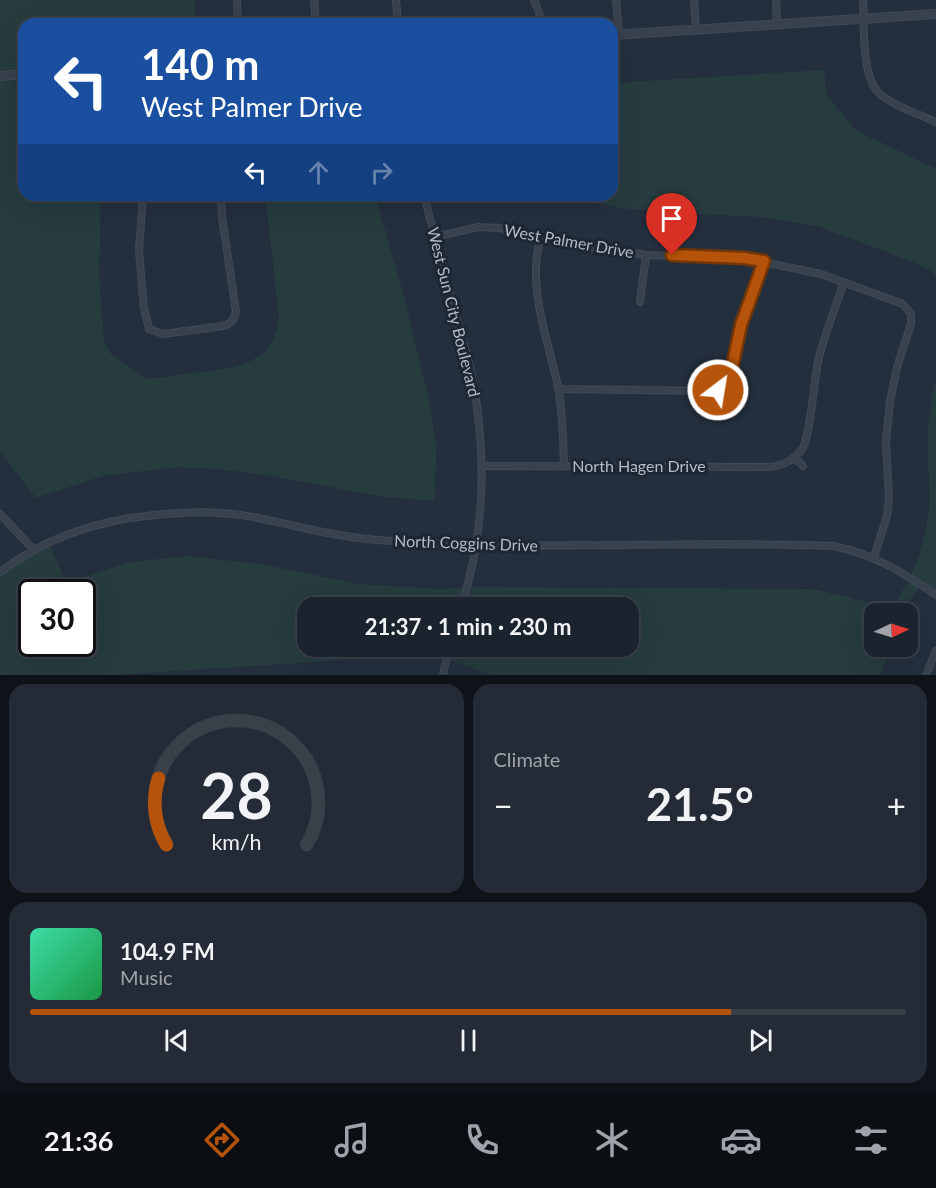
<!DOCTYPE html>
<html lang="en">
<head>
<meta charset="utf-8">
<style>
  body { margin:0; font-family:Lato,sans-serif; background:#242b36; color:#f1f3f6; height:100vh; display:flex; flex-direction:column; font-size:22px; white-space:nowrap }
  * { box-sizing:border-box; margin:0 }
  p { font-size:20px; color:#a0a4aa }
  .icon { flex:none; width:33px; height:33px; fill:none; stroke:currentColor; stroke-width:2; stroke-linecap:round; stroke-linejoin:round }
  .map { position:relative; height:675px; overflow:hidden }
  .details { display:flex; flex-direction:column; gap:9px; padding:9px; background:#0f1319; flex:1 }
  .details>* { flex:none }
  .banner { position:absolute; left:18px; top:18px; width:600px; height:183px; border-radius:18px; box-shadow:0 6px 24px #0002,0 0 0 2px #39404a; background:#1a4fa0; color:#fff; overflow:hidden }
  .needle { width:39px; rotate:86deg }
  .tools { position:absolute; left:864px; top:603px; display:grid; gap:12px }
  .tools a { display:grid; place-items:center; width:54px; height:54px; border-radius:12px; background:#1b232e; box-shadow:0 6px 24px #0002,0 0 0 2px #39404a; font-size:30px }
  .speed { position:absolute; left:18px; top:579px; display:flex; gap:12px; font-size:30px; font-weight:700; text-align:center }
  .speed>* { display:grid; place-content:center; width:78px; height:78px; border-radius:50%; background:#1b232e; box-shadow:0 6px 24px #0002,0 0 0 2px #39404a; line-height:1 }
  .speed .limit { border:3px solid #111; border-radius:9px; background:#fff; color:#111 }
  .pin { position:absolute; display:grid; place-items:center; width:51px; height:51px; color:#fff; margin:-62px -26px; border-radius:50% 50% 50% 0; rotate:-45deg; box-shadow:0 0 6px #0007 }
  .pin .icon { rotate:45deg }
  .me { position:absolute; width:66px; margin:-33px; rotate:31deg; stroke-linejoin:round; filter:drop-shadow(0 0 4px #0008) }
  .turn { display:flex; align-items:center; gap:21px; height:126px; padding:0 24px; font-size:27px }
  .turn .icon { width:78px; height:78px; stroke-width:2.5 }
  .turn b { display:block; font-size:42px; line-height:51px }
  .lanes { display:flex; align-items:center; height:57px; padding:0 24px; background:#0003; justify-content:center; gap:30px; direction:ltr }
  .lanes .off { opacity:.35 }
  .big { font-size:45px; font-weight:700; line-height:1.1 }
  .details .widget { flex:1; display:flex; flex-direction:column; justify-content:center; gap:9px; min-width:0; padding:0 21px; border-radius:18px; background:#242b36 }
  .details .dial { align-items:center; gap:0 }
  .dial svg { height:156px; overflow:visible; fill:none; stroke:#39404a; stroke-width:7; stroke-linecap:round; text-anchor:middle }
  .dial text { fill:#f1f3f6; stroke:none }
  .song { display:flex; align-items:center; gap:18px }
  .cover { width:72px; height:72px; border-radius:9px; background:linear-gradient(135deg,hsl(160 70% 55%),hsl(140 70% 35%)) }
  .played { height:6px; border-radius:3px; background:linear-gradient(90deg,#b45309 80%,#39404a 80%) }
  .keys { display:flex; justify-content:space-around; direction:ltr }
  .heat { display:flex; justify-content:space-between; align-items:center; font-size:33px; direction:ltr }
  .details .tiles { flex:1; display:grid; gap:9px; grid-template-columns:1fr 1fr }
  .widget:last-child { grid-column:span 2 }
  .trip { position:absolute; left:297px; top:597px; width:342px; height:60px; border-radius:18px; background:#1b232e; box-shadow:0 6px 24px #0002,0 0 0 2px #39404a; font-weight:700; line-height:60px; text-align:center }
  .tab-bar { display:flex; height:96px; justify-content:space-around; align-items:center; background:#0b0e12; color:#a0a4aa }
  .tab-bar .icon { width:42px; height:42px }
  .tab-bar .active { color:#b45309 }
  .tab-bar b { font-size:27px; color:#f1f3f6 }
  .map>svg:first-child { display:block }
</style>
</head>
<body>
<div class="map">
<svg width="936" height="675" viewBox="0 0 936 675">
  <rect width="100%" height="100%" fill="#242f3e"/>
  <path fill="#263c3f" fill-rule="evenodd" d="M 0,0 L 194,0 L 196,24 L 24,24 L 24,195 L 101,195 L 99,275 L 104,342 L 110,353 L 145,378 C 160,379 176,375 192,373 C 231,368 275,367 279,316 L 265,195 L 375,195 L 403,293 L 430,404 L 436,447 L 435,501 L 377,496 L 272,476 L 217,469 L 178,467 L 103,476 L 36,498 L 0,452 Z
    M 824,70 L 827,96 L 857,131 L 936,169 L 936,278 L 933,272 L 913,262 L 817,226 L 762,217 L 672,213 L 629,209 L 549,195 L 612,195 L 612,83 Z
    M 936,381 L 936,595 L 922,585 L 911,598 L 905,613 L 874,614 L 874,646 L 892,647 L 880,675 L 492,675 L 446,659 L 391,657 L 115,675 L 0,675 L 0,572 L 48,542 L 66,582 L 130,562 L 187,556 L 260,564 L 360,584 L 441,589 L 467,587 L 813,589 L 868,602 L 885,612 C 894,607 898,598 902,591 C 918,567 926,536 929,508 C 931,491 928,475 928,458 C 927,431 929,406 936,381 ZM 32,592 L 82,592 L 82,644 L 32,644 ZM 308,608 L 628,608 L 628,646 L 308,646 Z"/>
  <g fill="none" stroke-linecap="round" stroke-linejoin="round">
    <g stroke="#414a57" stroke-width="8">
      <path id="minor" d="M 237,0 L 238,24
        M 314,0 L 316,24
        M 396,0 L 398,24
        M 534,0 L 539,12 L 541,24
        M 616,0 L 619,35
        M 694,0 L 696,30
        M 776,0 L 777,24
        M 863,0 C 865,26 860,77 881,95 C 896,107 918,114 936,122
        M 143,195 L 139,251 L 144,308 L 149,329 L 163,334 L 223,326 C 231,324 234,320 236,312 L 222,217 L 221,195
        M 424,195 C 434,235 445,275 456,315 C 461,335 468,356 472,377 C 487,453 485,533 461,608
        M 541,236 C 526,288 548,337 558,387 C 563,413 563,440 564,466
        M 435,237 L 478,227 L 499,228 L 597,248 L 646,255 L 744,258 L 821,274 L 903,304 L 911,314 L 911,324 L 897,367 L 890,402 L 886,441 L 889,498 L 887,516 L 874,557
        M 640,302 L 646,255
        M 558,389 L 711,391 L 719,390 L 729,382 L 741,325 L 764,261
        M 795,458 L 803,466
        M 482,466 L 766,467 C 780,467 794,461 802,449 C 810,439 814,380 818,362 C 824,335 835,309 844,282
        M 0,514 L 33,549
        M 0,572 C 45,538 99,520 155,515 C 176,513 198,511 219,513 C 249,514 279,523 308,529 C 336,535 365,540 394,541 C 540,551 688,540 834,546 C 875,555 903,572 936,595
        M 443,675 L 449,646
        M 926,675 L 936,651"/>
    </g>
    <g stroke="#414a57" stroke-width="10">
      <path id="tertiary" d="M 612,35 L 936,14
        M 0,76 L 24,74"/>
    </g>
    <use href="#minor" stroke="#38414e" stroke-width="6"/>
    <use href="#tertiary" stroke="#38414e" stroke-width="8"/>
  </g>
  <g fill="none" stroke-linecap="round" stroke-linejoin="round">
    <g stroke="#753606" stroke-width="15">
      <path id="route" d="M 672,255 L 744,258 L 764,261 L 741,325 L 729,382 L 718,390"/>
    </g>
    <use href="#route" stroke="#b45309" stroke-width="10"/>
  </g>
  <g text-anchor="middle" stroke-width="6" stroke-linejoin="round" paint-order="stroke">
    <g font-size="16" fill="#b4bcc9" stroke="#1d2633">
      <text transform="translate(569 241) rotate(10)" y="6">West Palmer Drive</text>
      <text transform="translate(454 312) rotate(76)" y="6">West Sun City Boulevard</text>
      <text x="639" y="472">North Hagen Drive</text>
      <text transform="translate(466 543) rotate(2)" y="6">North Coggins Drive</text>
    </g>
  </g>
</svg>
<div class="tools">
<a><svg class="needle" viewBox="-14 -14 28 28"><path d="M0-13l5 13h-10z" fill="#e53935"/><path d="M0 13l5-13h-10z" fill="#a0a4aa"/></svg></a>
</div>
<div class="speed"><div class="limit">30</div></div>
<div class="pin" style="left:672px;top:255px;background:#d93025"><svg class="icon" aria-label="arrive" viewBox="0 0 24 24"><path d="M6 21V4h12l-3 4 3 4H6"/></svg></div>
<svg class="me" style="left:718px;top:390px" viewBox="-20 -20 40 40"><circle r="17" fill="#b45309" stroke="#fff" stroke-width="3"/><path d="M0-11L8 9 0 5-8 9z" fill="#fff"/></svg>
<div class="trip">21:37 · 1 min · 230 m</div>
<div class="banner">
<div class="turn"><svg class="icon" aria-label="left" viewBox="0 0 24 24"><path d="M17 20v-9H6M10 6l-5 5 5 5"/></svg><div><b>140 m</b>West Palmer Drive</div></div>
<div class="lanes"><svg class="icon" aria-label="left" viewBox="0 0 24 24"><path d="M17 20v-9H6M10 6l-5 5 5 5"/></svg><svg class="icon off" aria-label="ahead" viewBox="0 0 24 24"><path d="M12 20V5M6 11l6-6 6 6"/></svg><svg class="icon off" aria-label="right" viewBox="0 0 24 24"><path d="M7 20v-9h11M14 6l5 5-5 5"/></svg></div>
</div>
</div>
<section class="details">
<div class="tiles">
<div class="widget dial"><svg viewBox="0 0 100 80">
<path d="M14 69A42 42 0 1 1 86 69"/>
<path d="M14 69A42 42 0 0 1 10 35" stroke="#b45309"/>
<text x="50" y="56" font-size="32" font-weight="700">28</text>
<text x="50" y="72" font-size="11">km/h</text>
</svg></div>
<div class="widget"><p>Climate</p>
<div class="heat"><a>−</a><b class="big">21.5°</b><a>+</a></div>
</div>
<div class="widget">
<div class="song"><i class="cover"></i><div><b>104.9 FM</b><p>Music</p></div></div>
<div class="played"></div>
<div class="keys"><svg class="icon" aria-label="previous" viewBox="0 0 24 24"><path d="M18 5L8 12l10 7zM5 5v14"/></svg><svg class="icon" aria-label="pause" viewBox="0 0 24 24"><path d="M8 5v14M16 5v14"/></svg><svg class="icon" aria-label="next" viewBox="0 0 24 24"><path d="M6 5l10 7-10 7zM19 5v14"/></svg></div>
</div>
</div>
</section>
<nav class="tab-bar">
<b>21:36</b>
<svg class="icon active" aria-label="directions" viewBox="0 0 24 24"><path d="M12 3l9 9-9 9-9-9zM9 14v-3h6M13 9l2 2-2 2"/></svg>
<svg class="icon" aria-label="music" viewBox="0 0 24 24"><path d="M9 18V5l10-2v13"/><circle cx="6" cy="18" r="3"/><circle cx="16" cy="16" r="3"/></svg>
<svg class="icon" aria-label="phone" viewBox="0 0 24 24"><path d="M5 4h4l2 5-3 2q2 4 5 5l2-3 5 2v4C11 20 4 13 5 4z"/></svg>
<svg class="icon" aria-label="climate" viewBox="0 0 24 24"><path d="M12 3v18M4 7l16 10M4 17L20 7"/></svg>
<svg class="icon" aria-label="car" viewBox="0 0 24 24"><path d="M5 17H2v-5l4-1 3-4h7l3 4 3 1v5h-3M9 17h6M6 11h13"/><circle cx="7" cy="17" r="2"/><circle cx="17" cy="17" r="2"/></svg>
<svg class="icon" aria-label="filters" viewBox="0 0 24 24"><path d="M4 7h16M4 17h16"/><circle cx="9" cy="7" r="2"/><circle cx="15" cy="17" r="2"/></svg>
</nav>
</body>
</html>
